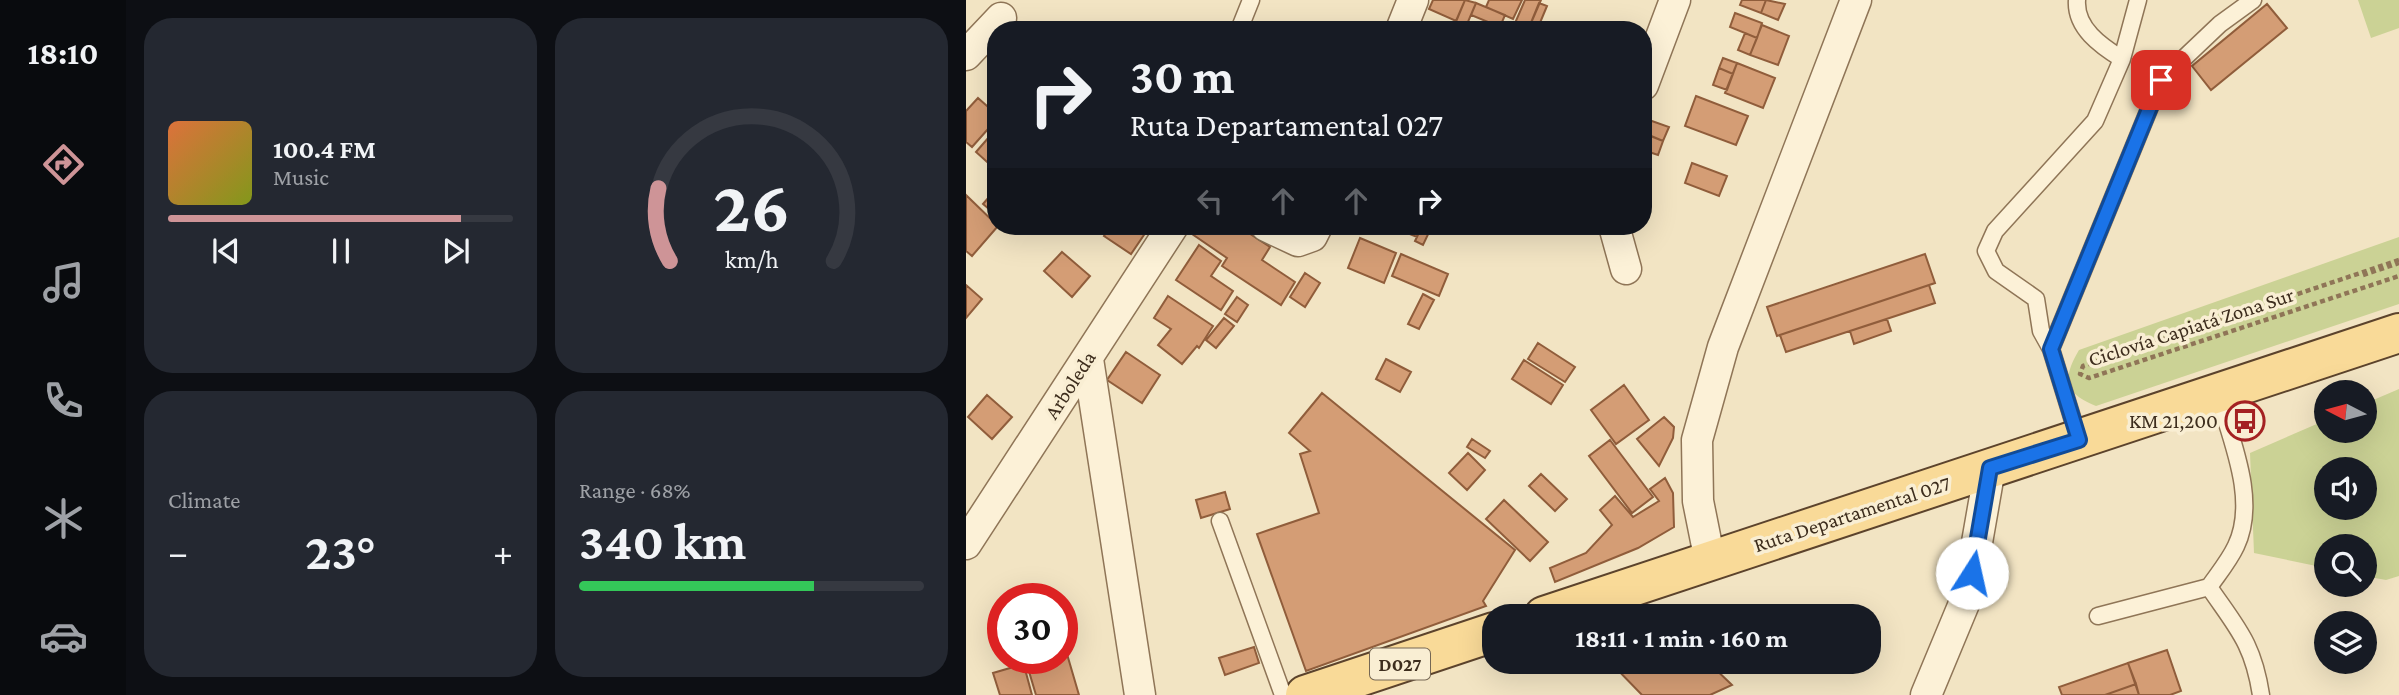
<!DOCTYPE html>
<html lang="en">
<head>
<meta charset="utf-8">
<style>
  body { margin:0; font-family:"Crimson Pro",serif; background:#242831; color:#f1f3f6; height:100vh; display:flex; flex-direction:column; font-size:26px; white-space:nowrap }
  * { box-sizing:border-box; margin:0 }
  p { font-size:23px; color:#9ea1a6 }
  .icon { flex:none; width:38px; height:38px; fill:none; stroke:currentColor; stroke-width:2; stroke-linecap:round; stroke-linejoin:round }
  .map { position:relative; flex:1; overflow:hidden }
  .sheet { display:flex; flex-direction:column; gap:18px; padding:18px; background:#0d0f14; width:840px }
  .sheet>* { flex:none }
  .top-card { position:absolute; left:21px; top:21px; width:665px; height:214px; border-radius:28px; box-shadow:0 7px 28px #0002; background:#171b24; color:#f1f3f6; overflow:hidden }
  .needle { width:46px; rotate:276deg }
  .fabs { position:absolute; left:1348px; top:380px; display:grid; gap:14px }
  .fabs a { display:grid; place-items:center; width:63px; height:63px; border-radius:50%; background:#171b24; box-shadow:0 7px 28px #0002; font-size:35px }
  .speed { position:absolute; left:21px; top:583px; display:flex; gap:14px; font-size:35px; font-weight:700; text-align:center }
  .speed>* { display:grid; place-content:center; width:91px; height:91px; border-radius:50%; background:#171b24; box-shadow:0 7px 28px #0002; line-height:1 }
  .speed .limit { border:10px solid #d22; background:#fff; color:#111 }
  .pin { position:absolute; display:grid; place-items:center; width:60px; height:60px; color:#fff; margin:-30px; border-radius:14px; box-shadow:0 4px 10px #0006 }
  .me { position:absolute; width:77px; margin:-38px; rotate:10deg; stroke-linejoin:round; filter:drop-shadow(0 0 5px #0008) }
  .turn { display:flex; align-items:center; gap:24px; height:147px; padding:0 28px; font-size:32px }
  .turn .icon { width:91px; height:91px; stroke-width:2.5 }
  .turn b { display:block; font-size:49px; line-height:60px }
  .lanes { display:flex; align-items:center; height:66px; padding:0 28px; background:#0003; justify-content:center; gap:35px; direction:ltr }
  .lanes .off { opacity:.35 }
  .big { font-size:52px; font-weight:700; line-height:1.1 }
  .sheet .tile { flex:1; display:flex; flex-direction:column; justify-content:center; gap:10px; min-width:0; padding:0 24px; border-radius:28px; background:#242831 }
  .sheet .dial { align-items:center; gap:0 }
  .dial svg { height:182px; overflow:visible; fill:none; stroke:#363941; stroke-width:7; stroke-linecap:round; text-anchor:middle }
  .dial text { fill:#f1f3f6; stroke:none }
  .song { display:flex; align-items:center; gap:21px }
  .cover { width:84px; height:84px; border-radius:10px; background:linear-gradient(135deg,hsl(20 70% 55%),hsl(70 70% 35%)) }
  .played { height:7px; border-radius:4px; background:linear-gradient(90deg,#ce9497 85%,#363941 85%) }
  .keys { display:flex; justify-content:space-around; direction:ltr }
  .heat { display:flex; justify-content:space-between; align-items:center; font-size:38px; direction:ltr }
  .charge { height:10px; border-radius:5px; background:linear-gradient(90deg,#34c759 68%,#363941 0) }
  .sheet .tiles { flex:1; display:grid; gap:18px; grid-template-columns:repeat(2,1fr) }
  .trip { position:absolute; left:516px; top:604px; width:399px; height:70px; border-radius:28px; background:#171b24; box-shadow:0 7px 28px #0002; font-weight:700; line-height:70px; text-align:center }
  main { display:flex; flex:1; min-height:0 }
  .menu { display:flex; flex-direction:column; width:126px; justify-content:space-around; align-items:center; background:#090b0e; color:#9ea1a6 }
  .menu .icon { width:49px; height:49px }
  .menu .on { color:#ce9497 }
  .menu b { font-size:32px; color:#f1f3f6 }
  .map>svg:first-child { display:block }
</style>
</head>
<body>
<main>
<nav class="menu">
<b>18:10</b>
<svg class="icon on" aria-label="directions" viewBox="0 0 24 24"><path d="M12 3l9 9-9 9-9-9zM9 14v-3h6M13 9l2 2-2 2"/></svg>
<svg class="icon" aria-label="music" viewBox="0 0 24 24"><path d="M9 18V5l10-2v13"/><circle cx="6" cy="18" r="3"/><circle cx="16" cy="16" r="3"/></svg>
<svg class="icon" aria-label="phone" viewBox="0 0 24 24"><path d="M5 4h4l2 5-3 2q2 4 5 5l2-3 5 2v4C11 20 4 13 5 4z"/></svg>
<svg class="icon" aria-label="climate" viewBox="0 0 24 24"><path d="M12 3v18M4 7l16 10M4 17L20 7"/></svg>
<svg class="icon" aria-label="car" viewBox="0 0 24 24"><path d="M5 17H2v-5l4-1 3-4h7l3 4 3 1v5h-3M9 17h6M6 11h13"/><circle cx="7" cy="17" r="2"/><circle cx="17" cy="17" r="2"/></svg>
</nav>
<section class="sheet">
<div class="tiles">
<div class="tile">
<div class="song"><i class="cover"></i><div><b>100.4 FM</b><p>Music</p></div></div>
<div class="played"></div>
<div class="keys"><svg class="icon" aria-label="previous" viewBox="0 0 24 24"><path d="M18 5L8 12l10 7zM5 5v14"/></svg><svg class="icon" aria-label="pause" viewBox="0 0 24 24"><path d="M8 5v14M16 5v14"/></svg><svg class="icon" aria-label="next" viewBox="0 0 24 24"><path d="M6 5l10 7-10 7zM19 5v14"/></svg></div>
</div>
<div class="tile dial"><svg viewBox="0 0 100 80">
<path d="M14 69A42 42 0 1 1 86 69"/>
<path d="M14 69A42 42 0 0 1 9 37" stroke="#ce9497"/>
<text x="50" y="56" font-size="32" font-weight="700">26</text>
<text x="50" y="72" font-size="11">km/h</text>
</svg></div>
<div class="tile"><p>Climate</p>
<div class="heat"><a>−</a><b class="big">23°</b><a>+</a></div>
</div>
<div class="tile"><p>Range · 68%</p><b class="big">340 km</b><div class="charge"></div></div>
</div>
</section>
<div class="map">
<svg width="1433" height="695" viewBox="0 0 1433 695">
  <rect width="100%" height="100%" fill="#f2e4c3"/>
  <path fill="#cbd295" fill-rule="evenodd" d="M 1392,0 L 1433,0 L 1433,28 L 1405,38 Z
    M 1433,237 L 1433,304 L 1130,406 C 1098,393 1096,379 1113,350 Z
    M 1433,389 L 1433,576 L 1420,580 L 1398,576 L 1398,546 L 1360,546 L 1360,568 L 1288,553 L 1284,453 L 1360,420 L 1360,430 L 1398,430 L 1398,404 ZM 1360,469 L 1398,469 L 1398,508 L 1360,508 Z"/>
  <path fill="#d49d75" stroke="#905d3b" stroke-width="2" d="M 467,0 L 499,0 L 490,21 L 463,9 Z
    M 499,0 L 510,3 L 499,29 L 489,24 Z
    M 523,0 L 556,0 L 547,19 L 520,7 Z
    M 559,0 L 575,0 L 562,30 L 546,30 Z
    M 776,0 L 800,0 L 795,13 L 774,5 Z
    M 800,0 L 819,4 L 812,20 L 795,13 Z
    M 510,3 L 539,15 L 534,27 L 505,15 Z
    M 573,3 L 581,6 L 571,30 L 562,30 Z
    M 1301,4 L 1321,28 L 1245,90 L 1226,66 Z
    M 769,13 L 796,23 L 791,38 L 764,27 Z
    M 796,25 L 823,36 L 812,65 L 784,55 Z
    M 779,33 L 791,38 L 784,55 L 772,50 Z
    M 757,58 L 771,63 L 767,74 L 753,68 Z
    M 771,63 L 809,78 L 797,108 L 759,93 Z
    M 753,68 L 767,74 L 761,90 L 747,85 Z
    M 730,96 L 782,116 L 770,145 L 719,126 Z
    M 12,98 L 30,114 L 30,120 L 6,147 L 0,142 L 0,111 Z
    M 683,120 L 703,127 L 697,141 L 678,133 Z
    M 30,129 L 30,170 L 10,152 Z
    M 677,133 L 697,141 L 692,155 L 677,150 Z
    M 726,163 L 761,176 L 753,196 L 719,183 Z
    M 30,189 L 30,215 L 17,204 Z
    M 0,195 L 32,226 L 6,256 L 0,251 Z
    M 145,226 L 184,226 L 165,254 L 138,236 Z
    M 231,226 L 272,226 L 304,247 L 296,260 L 329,282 L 315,305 L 256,266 L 261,258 L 226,234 Z
    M 438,226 L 456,226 L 451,237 L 436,231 Z
    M 456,226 L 466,226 L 457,245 L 449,241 Z
    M 394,238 L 430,253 L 418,283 L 382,268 Z
    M 233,245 L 255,261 L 245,276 L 267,291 L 255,310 L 210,280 Z
    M 96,252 L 124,276 L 106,297 L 78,271 Z
    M 435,254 L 482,274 L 473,296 L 426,276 Z
    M 959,254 L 969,283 L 811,336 L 801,307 Z
    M 339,273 L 354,283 L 339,307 L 324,297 Z
    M 0,285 L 16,299 L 0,318 Z
    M 963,285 L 969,303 L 820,352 L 814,335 Z
    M 457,294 L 468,300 L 453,329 L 442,324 Z
    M 202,296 L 247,326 L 233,348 L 231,346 L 216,364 L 192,345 L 205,329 L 188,318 Z
    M 271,297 L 282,305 L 271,322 L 259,314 Z
    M 258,318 L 268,326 L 250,348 L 240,340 Z
    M 921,319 L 925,331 L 888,344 L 884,331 Z
    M 572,343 L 609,367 L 599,382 L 562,359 Z
    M 160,352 L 194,375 L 176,403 L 141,380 Z
    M 420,359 L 445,372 L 434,392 L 410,379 Z
    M 558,360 L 597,385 L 585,404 L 546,379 Z
    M 658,385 L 683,420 L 650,444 L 625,410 Z
    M 356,393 L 549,550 L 517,601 L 520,606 L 340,671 L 291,534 L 353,513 L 334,454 L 344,451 L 323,433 Z
    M 21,395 L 46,417 L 26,439 L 2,417 Z
    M 698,417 L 708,427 L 707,438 L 693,466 L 671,439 Z
    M 506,439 L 524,451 L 519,458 L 501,447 Z
    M 644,440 L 687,497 L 666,513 L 623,456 Z
    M 502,453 L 519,470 L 501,490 L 483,473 Z
    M 575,474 L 601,499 L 589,511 L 563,486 Z
    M 699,478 L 707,493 L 708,527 L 672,548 L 589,582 L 584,568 L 620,553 L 646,525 L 634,510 L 649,496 L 667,517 L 693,501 L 684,489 Z
    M 259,492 L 264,509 L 235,518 L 230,500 Z
    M 538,500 L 582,542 L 564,561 L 520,519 Z
    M 756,609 L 761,616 L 726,616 Z
    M 96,637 L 113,695 L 70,695 L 59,658 L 96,658 Z
    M 288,647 L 293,663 L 259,675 L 253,658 Z
    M 1201,650 L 1215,691 L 1204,695 L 1173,695 L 1162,663 Z
    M 41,658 L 56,658 L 66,695 L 34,695 L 27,673 L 44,668 Z
    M 644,662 L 742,662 L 766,685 L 744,695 L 676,695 Z
    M 1162,663 L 1170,684 L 1139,695 L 1096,695 L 1093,687 Z
    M 1170,684 L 1173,695 L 1139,695 Z"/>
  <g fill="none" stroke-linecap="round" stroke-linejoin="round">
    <g stroke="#8f7557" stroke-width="19">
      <path id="lane" d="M 1111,0 C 1109,28 1135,46 1156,59
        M 273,30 L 285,0
        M 1085,349 L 1195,80 L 1254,24 L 1287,0
        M 1113,440 L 1085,349 L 1075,331 L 1070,299 L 1030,271 L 1020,251 L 1029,231 L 1129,121 L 1156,59 L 1172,0
        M 254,521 L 317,695
        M 1243,587 C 1271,628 1287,643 1295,695
        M 1132,616 L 1243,587 C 1252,574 1263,561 1270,546 C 1292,500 1265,440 1252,394"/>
    </g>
    <g stroke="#8f7557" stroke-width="33">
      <path id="street" d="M 435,30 L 447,0
        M 0,55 L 35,18
        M 677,85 L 709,0
        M 300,226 L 332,241 L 346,236 L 351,226
        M 648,226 L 660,269
        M 122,359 L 174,695
        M 0,544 L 207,226
        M 744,561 L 732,501 L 731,440 L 757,347 L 890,0
        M 960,695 L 1002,594 L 1024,468"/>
    </g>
    <g stroke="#5c432c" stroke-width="42">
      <path id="primary" d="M 578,616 L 1433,333
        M 339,695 L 528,632"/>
    </g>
    <path stroke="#8f7557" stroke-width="4.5" stroke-dasharray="5 3.5" stroke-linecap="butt" d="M 1433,260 L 1117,366 L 1114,374 L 1123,378 L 1433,276
      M 1397,275 L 1433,263"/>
    <use href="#lane" stroke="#fcf1d7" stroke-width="16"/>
    <use href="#street" stroke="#fcf1d7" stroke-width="30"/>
    <use href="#primary" stroke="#f9da98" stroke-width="38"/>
  </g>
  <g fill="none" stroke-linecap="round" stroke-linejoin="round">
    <g stroke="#114b97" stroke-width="18">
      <path id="route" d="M 1006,573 L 1024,468 L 1113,440 L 1085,349 L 1195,80"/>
    </g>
    <use href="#route" stroke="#1a73e8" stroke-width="12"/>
  </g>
  <defs>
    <g id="bus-ring" transform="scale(2.0125)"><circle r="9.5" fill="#f9eed3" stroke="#a42122" stroke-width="1.5"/><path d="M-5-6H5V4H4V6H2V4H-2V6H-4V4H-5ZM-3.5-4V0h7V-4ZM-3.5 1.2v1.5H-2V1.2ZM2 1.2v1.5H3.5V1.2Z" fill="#a42122"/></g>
  </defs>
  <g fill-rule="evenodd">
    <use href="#bus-ring" x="1279" y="421"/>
  </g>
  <g text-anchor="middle" stroke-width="7" stroke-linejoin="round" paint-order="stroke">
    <rect fill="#f9eed3" stroke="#756754" stroke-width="2" x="404" y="648.5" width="60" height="31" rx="5"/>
    <g font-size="19" font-weight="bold" fill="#3d2d1d">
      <text x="434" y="671">D027</text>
    </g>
    <g font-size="21" fill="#3d2d1d" stroke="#f9eed3">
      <text transform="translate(1225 327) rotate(-18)" y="7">Ciclovía Capiatá Zona Sur</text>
      <text transform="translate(104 385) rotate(-57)" y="7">Arboleda</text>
      <text transform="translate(886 514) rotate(-18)" y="7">Ruta Departamental 027</text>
    </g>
    <g font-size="21" fill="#3d2d1d" stroke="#f9eed3" text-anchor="end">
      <text x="1252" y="428">KM 21,200</text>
    </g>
  </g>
</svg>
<div class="fabs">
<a><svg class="needle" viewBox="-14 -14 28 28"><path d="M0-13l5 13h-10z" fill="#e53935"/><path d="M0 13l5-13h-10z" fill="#9ea1a6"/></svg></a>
<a><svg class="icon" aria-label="sound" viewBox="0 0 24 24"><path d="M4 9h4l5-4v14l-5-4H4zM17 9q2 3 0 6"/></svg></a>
<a><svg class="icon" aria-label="search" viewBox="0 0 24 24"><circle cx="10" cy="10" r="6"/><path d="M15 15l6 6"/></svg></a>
<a><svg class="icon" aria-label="layers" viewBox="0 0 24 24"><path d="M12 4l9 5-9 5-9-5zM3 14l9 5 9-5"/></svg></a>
</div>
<div class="speed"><div class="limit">30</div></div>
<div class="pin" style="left:1195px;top:80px;background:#d93025"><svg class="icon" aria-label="arrive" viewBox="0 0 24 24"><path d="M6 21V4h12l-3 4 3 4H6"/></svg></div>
<svg class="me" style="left:1006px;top:573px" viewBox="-20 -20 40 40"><circle r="19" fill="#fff"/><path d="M0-13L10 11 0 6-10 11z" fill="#1a73e8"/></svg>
<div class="trip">18:11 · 1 min · 160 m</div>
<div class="top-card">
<div class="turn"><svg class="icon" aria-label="right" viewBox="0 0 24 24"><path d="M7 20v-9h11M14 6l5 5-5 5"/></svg><div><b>30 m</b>Ruta Departamental 027</div></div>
<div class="lanes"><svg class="icon off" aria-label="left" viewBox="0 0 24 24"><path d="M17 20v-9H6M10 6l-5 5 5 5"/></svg><svg class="icon off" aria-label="ahead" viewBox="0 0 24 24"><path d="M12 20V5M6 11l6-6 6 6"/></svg><svg class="icon off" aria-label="ahead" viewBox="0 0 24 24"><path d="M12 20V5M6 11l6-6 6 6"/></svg><svg class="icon" aria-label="right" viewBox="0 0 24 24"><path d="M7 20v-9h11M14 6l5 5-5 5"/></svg></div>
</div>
</div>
</main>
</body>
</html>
